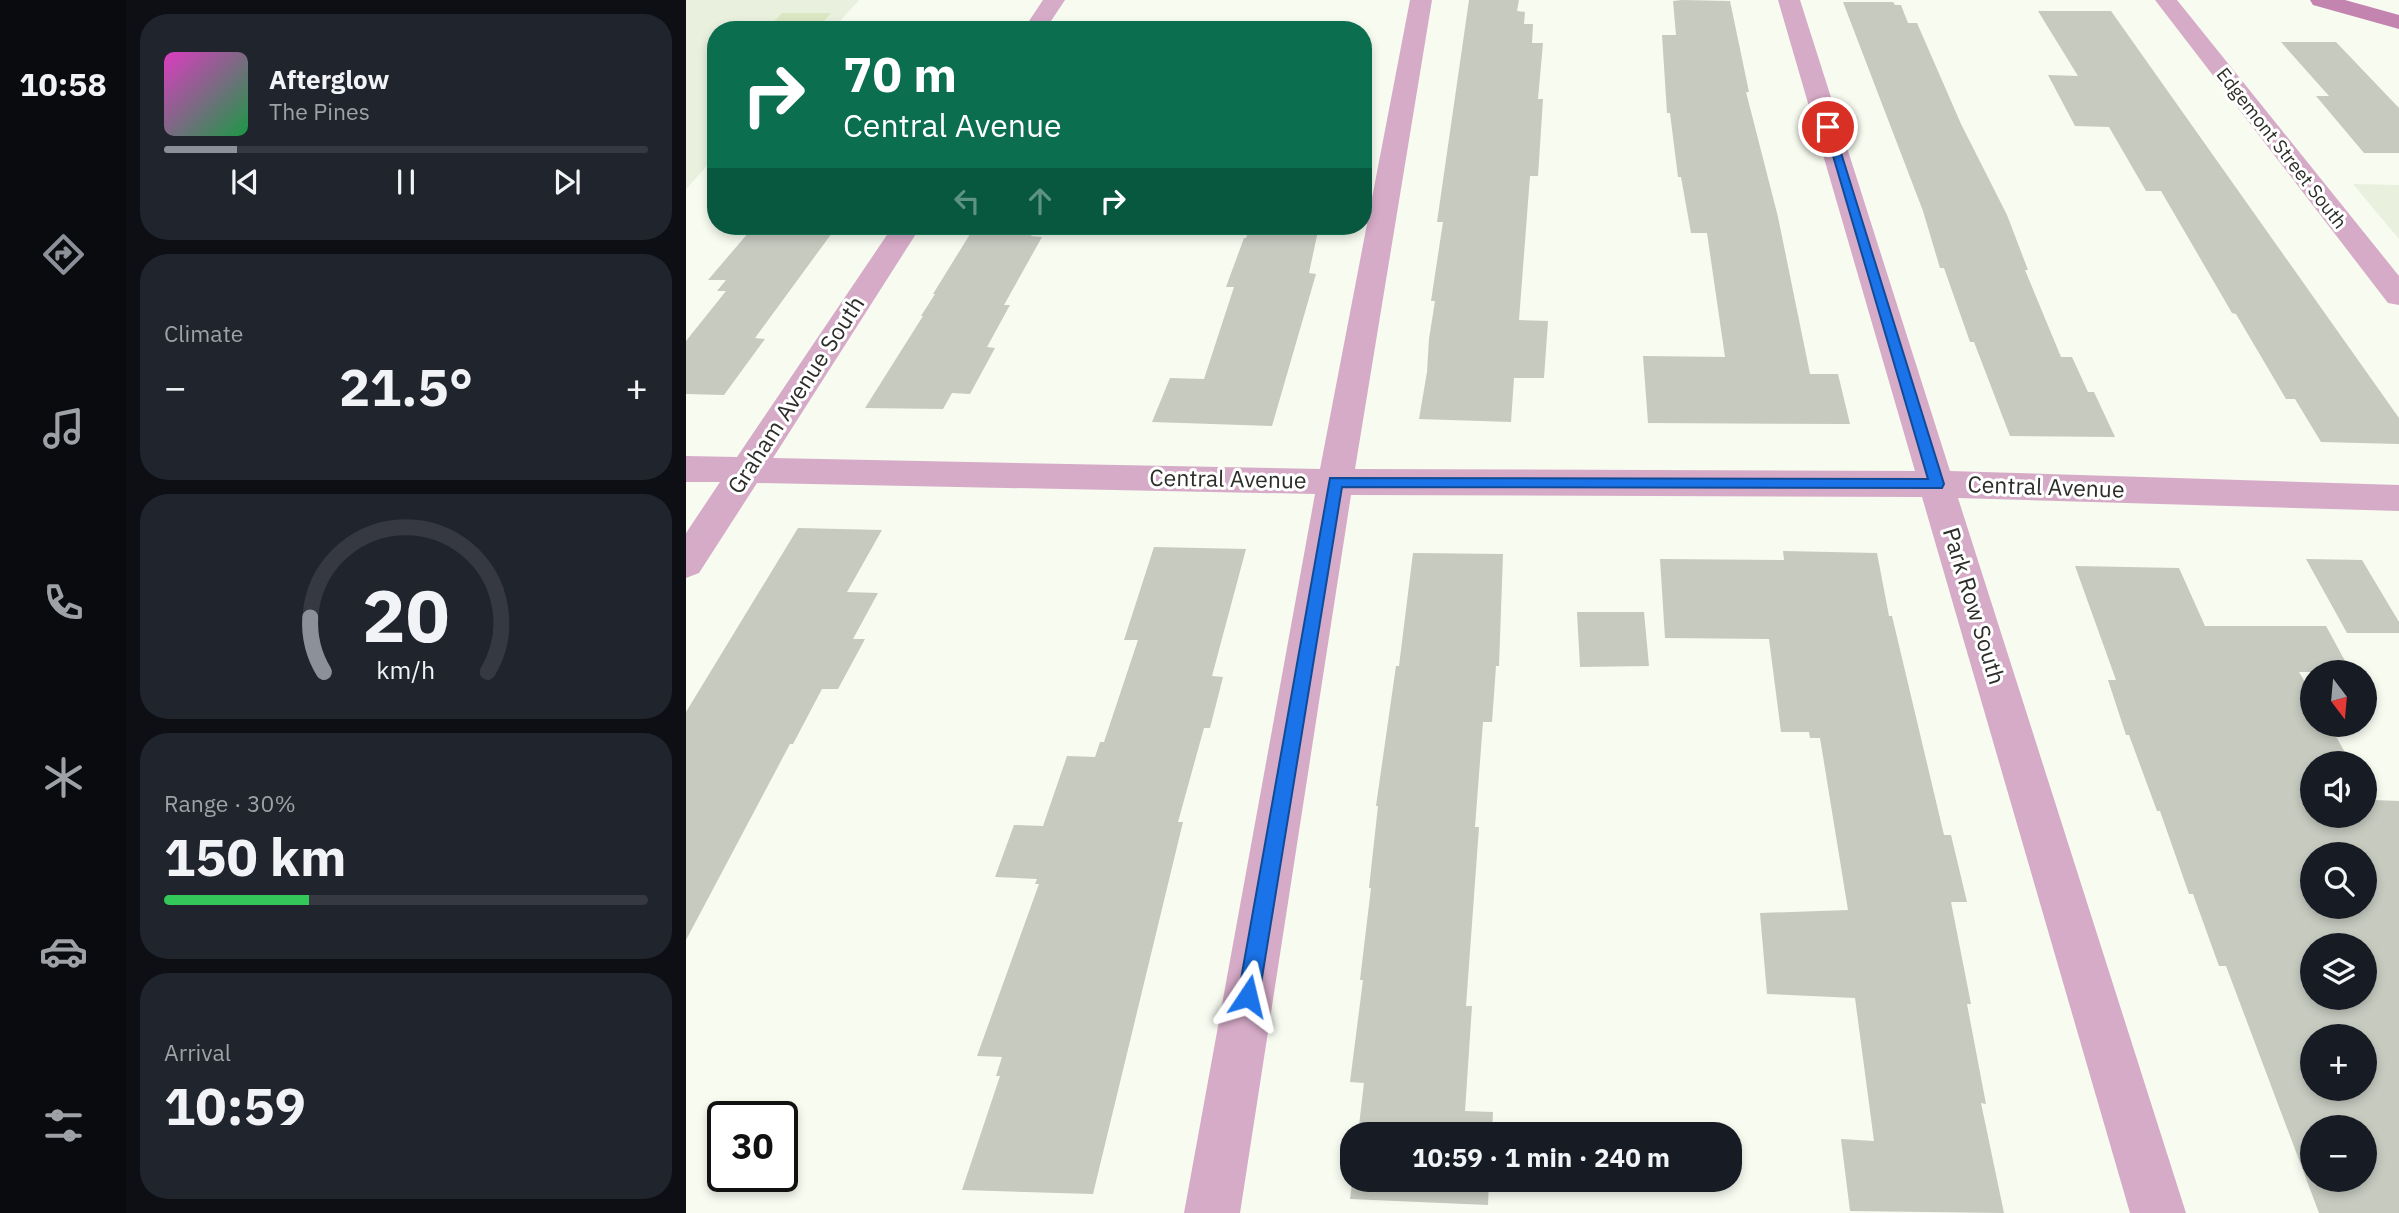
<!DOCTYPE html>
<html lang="en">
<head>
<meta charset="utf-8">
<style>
  body { margin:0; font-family:"IBM Plex Sans",sans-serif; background:#20242c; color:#f1f3f6; height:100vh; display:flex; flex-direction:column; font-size:26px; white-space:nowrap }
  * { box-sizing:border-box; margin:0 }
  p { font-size:23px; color:#9ea1a6 }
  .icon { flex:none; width:38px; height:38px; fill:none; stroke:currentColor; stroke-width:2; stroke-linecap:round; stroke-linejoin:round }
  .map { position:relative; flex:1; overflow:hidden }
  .sheet { display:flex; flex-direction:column; gap:14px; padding:14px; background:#0d0f14; width:560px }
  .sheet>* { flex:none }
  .hud { position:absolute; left:21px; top:21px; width:665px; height:214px; border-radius:28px; box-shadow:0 4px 10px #0003; background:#0b6e4f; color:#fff; overflow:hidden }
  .needle { width:46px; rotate:164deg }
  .controls { position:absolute; left:1614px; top:660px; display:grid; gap:14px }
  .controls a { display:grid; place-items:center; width:77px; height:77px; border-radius:50%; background:#171b24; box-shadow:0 4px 10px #0003; font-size:35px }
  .speed { position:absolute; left:21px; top:1101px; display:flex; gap:14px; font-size:35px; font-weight:700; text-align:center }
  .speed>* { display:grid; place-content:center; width:91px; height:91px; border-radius:50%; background:#171b24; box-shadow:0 4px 10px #0003; line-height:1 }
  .speed .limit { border:4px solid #111; border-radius:10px; background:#fff; color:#111 }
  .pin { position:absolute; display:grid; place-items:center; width:60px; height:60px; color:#fff; margin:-30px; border:4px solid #fff; border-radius:50%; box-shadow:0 2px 7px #0007 }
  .me { position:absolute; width:77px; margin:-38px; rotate:10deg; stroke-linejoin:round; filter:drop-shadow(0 0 5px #0008) }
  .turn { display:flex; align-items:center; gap:24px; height:147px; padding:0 21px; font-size:32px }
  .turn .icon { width:91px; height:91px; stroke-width:2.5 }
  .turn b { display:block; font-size:49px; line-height:60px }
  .lanes { display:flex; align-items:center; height:66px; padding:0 21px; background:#0003; justify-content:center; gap:35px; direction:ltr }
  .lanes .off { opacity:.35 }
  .big { font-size:52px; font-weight:800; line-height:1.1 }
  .sheet .tile { flex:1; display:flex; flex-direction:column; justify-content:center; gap:10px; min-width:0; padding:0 24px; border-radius:28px; background:#20242c }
  .sheet .dial { align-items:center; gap:0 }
  .dial svg { height:182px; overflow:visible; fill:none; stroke:#363941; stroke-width:7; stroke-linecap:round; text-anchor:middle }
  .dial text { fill:#f1f3f6; stroke:none }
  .song { display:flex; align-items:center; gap:21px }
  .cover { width:84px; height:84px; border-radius:10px; background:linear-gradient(135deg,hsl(310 70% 55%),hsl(140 70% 35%)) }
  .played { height:7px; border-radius:4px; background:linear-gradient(90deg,#8c9099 15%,#363941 15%) }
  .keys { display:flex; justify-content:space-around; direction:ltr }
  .heat { display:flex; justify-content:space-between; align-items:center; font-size:38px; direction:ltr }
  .charge { height:10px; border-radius:5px; background:linear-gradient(90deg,#34c759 30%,#363941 0) }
  .trip { position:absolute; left:654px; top:1122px; width:402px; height:70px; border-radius:28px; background:#171b24; box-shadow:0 4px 10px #0003; font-weight:800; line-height:70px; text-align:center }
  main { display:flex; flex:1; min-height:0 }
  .tabs { display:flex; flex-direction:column; width:126px; justify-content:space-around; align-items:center; background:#090b0e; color:#9ea1a6 }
  .tabs .icon { width:49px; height:49px }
  .tabs .active { color:#8c9099 }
  .tabs b { font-size:32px; color:#f1f3f6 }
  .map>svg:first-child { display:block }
</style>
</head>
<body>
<main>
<nav class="tabs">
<b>10:58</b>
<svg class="icon active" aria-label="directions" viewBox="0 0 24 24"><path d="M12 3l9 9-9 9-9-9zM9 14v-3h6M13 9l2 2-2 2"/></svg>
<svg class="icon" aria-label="music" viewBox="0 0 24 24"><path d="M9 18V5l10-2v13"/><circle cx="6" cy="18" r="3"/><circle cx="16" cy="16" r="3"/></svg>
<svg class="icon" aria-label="phone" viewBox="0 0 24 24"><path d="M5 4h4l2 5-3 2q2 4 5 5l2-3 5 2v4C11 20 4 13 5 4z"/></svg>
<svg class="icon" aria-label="climate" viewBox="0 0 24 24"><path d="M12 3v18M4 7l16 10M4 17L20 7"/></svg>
<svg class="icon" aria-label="car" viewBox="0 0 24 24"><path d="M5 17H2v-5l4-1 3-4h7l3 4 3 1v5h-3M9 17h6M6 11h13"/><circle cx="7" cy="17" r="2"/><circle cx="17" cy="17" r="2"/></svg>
<svg class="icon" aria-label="filters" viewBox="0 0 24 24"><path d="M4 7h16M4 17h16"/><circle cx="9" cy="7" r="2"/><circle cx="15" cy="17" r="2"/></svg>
</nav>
<section class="sheet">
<div class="tile">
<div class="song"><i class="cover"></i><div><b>Afterglow</b><p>The Pines</p></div></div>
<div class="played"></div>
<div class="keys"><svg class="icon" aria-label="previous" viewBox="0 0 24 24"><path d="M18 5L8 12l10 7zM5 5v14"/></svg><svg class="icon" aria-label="pause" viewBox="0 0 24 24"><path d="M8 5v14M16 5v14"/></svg><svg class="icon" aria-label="next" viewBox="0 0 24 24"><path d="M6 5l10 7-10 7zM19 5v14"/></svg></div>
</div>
<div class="tile"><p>Climate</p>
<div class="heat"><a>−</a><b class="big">21.5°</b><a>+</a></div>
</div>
<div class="tile dial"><svg viewBox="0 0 100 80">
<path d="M14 69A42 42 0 1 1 86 69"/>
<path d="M14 69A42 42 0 0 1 8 45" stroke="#8c9099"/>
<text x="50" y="56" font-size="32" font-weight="700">20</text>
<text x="50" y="72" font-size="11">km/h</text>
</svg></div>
<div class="tile"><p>Range · 30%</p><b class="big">150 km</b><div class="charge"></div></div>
<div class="tile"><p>Arrival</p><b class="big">10:59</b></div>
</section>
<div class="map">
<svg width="1713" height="1213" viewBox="0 0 1713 1213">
  <rect width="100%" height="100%" fill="#f7fbf0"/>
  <path fill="#e9f0de" d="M 0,0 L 173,0 L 146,30 L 30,30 L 30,156 L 0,189 Z
    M 1667,184 L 1713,185 L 1713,239 Z"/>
  <path fill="#dbe7c3" d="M 96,13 L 145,13 L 130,30 L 80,30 Z"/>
  <path fill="#c6cabf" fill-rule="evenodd" d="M 783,0 L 833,0 L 831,11 L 839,12 L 838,24 L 847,24 L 846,43 L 857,43 L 852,99 L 857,99 L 852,176 L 844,176 L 833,320 L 862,321 L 858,378 L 828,378 L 825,422 L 733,419 L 741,372 L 743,339 L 749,301 L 745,301 L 757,222 L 751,222 Z
    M 996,0 L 1044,1 L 1063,92 L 1060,92 L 1092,217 L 1124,374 L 1152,374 L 1164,424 L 962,423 L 957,356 L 1039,357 L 1021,233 L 1005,233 L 995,177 L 992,177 L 984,113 L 981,113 L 976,35 L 990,35 L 987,1 Z
    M 1157,2 L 1207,2 L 1209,5 L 1215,5 L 1222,23 L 1231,23 L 1275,124 L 1321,215 L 1342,270 L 1339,270 L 1375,357 L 1386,357 L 1402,392 L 1408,392 L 1429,437 L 1324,436 L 1288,342 L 1284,342 L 1258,268 L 1254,268 L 1237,211 Z
    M 1352,11 L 1425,11 L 1713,418 L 1713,444 L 1635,442 L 1609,399 L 1600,399 L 1550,314 L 1546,313 L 1475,191 L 1460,191 L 1423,127 L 1389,126 L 1362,75 L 1392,76 Z
    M 1595,42 L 1650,42 L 1713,108 L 1713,153 L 1678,153 L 1630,96 L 1643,96 Z
    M 289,226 L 351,226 L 345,236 L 356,237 L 318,305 L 324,305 L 301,347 L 309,348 L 284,394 L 266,393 L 257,409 L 179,408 L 237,316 L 235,316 L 249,294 L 247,294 Z
    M 565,226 L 633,226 L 623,273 L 630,274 L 586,426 L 466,422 L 484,378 L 518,379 L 548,287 L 540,287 L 558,238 L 560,238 Z
    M 63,232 L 146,233 L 69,338 L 79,339 L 38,395 L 0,394 L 0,341 L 40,291 L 31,291 L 40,280 L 22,280 Z
    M 112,528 L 196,530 L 161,592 L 192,593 L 167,639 L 179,639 L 152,689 L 136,689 L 107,744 L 104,744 L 0,940 L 0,712 Z
    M 468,547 L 560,549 L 526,676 L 537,677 L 524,728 L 518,728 L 492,822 L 497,822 L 407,1194 L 276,1190 L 314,1076 L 310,1076 L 316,1057 L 291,1056 L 353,884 L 349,884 L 351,879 L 309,877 L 328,825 L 357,826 L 381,756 L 409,757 L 414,742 L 418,742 L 452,640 L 438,640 Z
    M 1097,551 L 1191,553 L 1203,616 L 1206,616 L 1258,835 L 1265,835 L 1281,902 L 1265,902 L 1285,1004 L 1281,1004 L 1300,1104 L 1295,1103 L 1318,1213 L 1164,1211 L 1155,1139 L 1188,1141 L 1169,998 L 1081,994 L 1074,913 L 1162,910 L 1134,738 L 1124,738 L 1123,732 L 1095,732 L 1083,639 L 979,638 L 974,559 L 1098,560 Z
    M 727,553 L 817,554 L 813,666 L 810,666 L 806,722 L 797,722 L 789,827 L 793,827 L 780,1006 L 786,1006 L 779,1111 L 807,1112 L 806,1134 L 672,1134 L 678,1083 L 664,1082 L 677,980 L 674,980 L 685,888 L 683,888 L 692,806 L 690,806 L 710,666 L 713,666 Z
    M 1620,559 L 1676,560 L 1713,622 L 1713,633 L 1661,633 Z
    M 1389,566 L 1493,568 L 1519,626 L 1640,626 L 1665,672 L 1613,672 L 1626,694 L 1626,724 L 1643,724 L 1665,763 L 1626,763 L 1626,816 L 1678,816 L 1678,785 L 1687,800 L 1713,801 L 1713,1213 L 1633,1213 L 1540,966 L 1533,966 L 1507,894 L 1503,894 L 1474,811 L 1471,811 L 1443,735 L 1440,735 L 1422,680 L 1430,680 ZM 1626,854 L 1678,854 L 1678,906 L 1626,906 ZM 1626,945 L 1678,945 L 1678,998 L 1626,998 ZM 1626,1036 L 1678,1036 L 1678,1088 L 1626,1088 ZM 1626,1127 L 1678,1127 L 1678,1180 L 1626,1180 Z
    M 891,612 L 958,612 L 963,666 L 894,667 Z
    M 667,1176 L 667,1180 L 803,1180 L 802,1205 L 664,1199 Z"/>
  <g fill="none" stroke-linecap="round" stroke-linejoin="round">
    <path fill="#d6abc8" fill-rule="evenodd" d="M 357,0 L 379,0 L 359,30 L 337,30 Z
      M 724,0 L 746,0 L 669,469 L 1229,471 L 1092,0 L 1114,0 L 1264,471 L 1713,485 L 1713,511 L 1272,498 L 1500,1213 L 1444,1213 L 1236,497 L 665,495 L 554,1213 L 498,1213 L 629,494 L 71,483 L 13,573 L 0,578 L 0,533 L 34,482 L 0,482 L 0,456 L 51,457 L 207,226 L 235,226 L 87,458 L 634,469 Z
      M 1469,0 L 1491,0 L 1713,276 L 1713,305 L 1702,303 Z"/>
    <path fill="#c384af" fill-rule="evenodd" d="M 1624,0 L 1659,0 L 1713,15 L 1713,29 L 1627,5 Z"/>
  </g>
  <path fill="#1a73e8" stroke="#114b97" stroke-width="2" d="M 1138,125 L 1147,127 L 1258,484 L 1256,488 L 656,487 L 573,996 L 570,1004 L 562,1006 L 555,1004 L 552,996 L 644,478 L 1242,479 Z"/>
  <g text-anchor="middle" stroke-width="6" stroke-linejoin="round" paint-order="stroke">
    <g font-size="19" fill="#2d2e2a" stroke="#fff">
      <text transform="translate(1596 148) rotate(52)" y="7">Edgemont Street South</text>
    </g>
    <g font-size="23" fill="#2d2e2a" stroke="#fff">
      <text transform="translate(110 395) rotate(-57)" y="8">Graham Avenue South</text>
      <text transform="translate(542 479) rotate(1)" y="8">Central Avenue</text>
      <text transform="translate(1360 487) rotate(2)" y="8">Central Avenue</text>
      <text transform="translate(1288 606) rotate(73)" y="8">Park Row South</text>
    </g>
  </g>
</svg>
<div class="controls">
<a><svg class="needle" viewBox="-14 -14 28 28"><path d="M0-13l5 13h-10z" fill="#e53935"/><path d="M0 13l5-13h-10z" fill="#9ea1a6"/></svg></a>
<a><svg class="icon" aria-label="sound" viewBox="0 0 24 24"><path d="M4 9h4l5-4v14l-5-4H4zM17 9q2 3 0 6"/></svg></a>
<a><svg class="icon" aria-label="search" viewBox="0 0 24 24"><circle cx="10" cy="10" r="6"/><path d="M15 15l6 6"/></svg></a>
<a><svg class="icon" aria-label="layers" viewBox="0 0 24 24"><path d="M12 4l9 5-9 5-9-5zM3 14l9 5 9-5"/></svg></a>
<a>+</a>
<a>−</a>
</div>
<div class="speed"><div class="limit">30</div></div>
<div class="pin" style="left:1142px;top:127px;background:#d93025"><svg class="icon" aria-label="arrive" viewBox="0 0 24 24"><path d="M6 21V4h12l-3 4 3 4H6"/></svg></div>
<svg class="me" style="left:562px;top:996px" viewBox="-20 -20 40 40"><path d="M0-17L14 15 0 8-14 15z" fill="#1a73e8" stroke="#fff" stroke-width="4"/></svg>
<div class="trip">10:59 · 1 min · 240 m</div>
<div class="hud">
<div class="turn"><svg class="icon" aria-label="right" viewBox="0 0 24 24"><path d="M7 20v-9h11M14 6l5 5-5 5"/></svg><div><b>70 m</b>Central Avenue</div></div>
<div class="lanes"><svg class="icon off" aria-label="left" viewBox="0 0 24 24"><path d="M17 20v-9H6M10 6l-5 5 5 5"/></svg><svg class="icon off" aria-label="ahead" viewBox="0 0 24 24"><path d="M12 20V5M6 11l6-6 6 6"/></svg><svg class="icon" aria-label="right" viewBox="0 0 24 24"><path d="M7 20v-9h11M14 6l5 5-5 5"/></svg></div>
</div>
</div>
</main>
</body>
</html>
